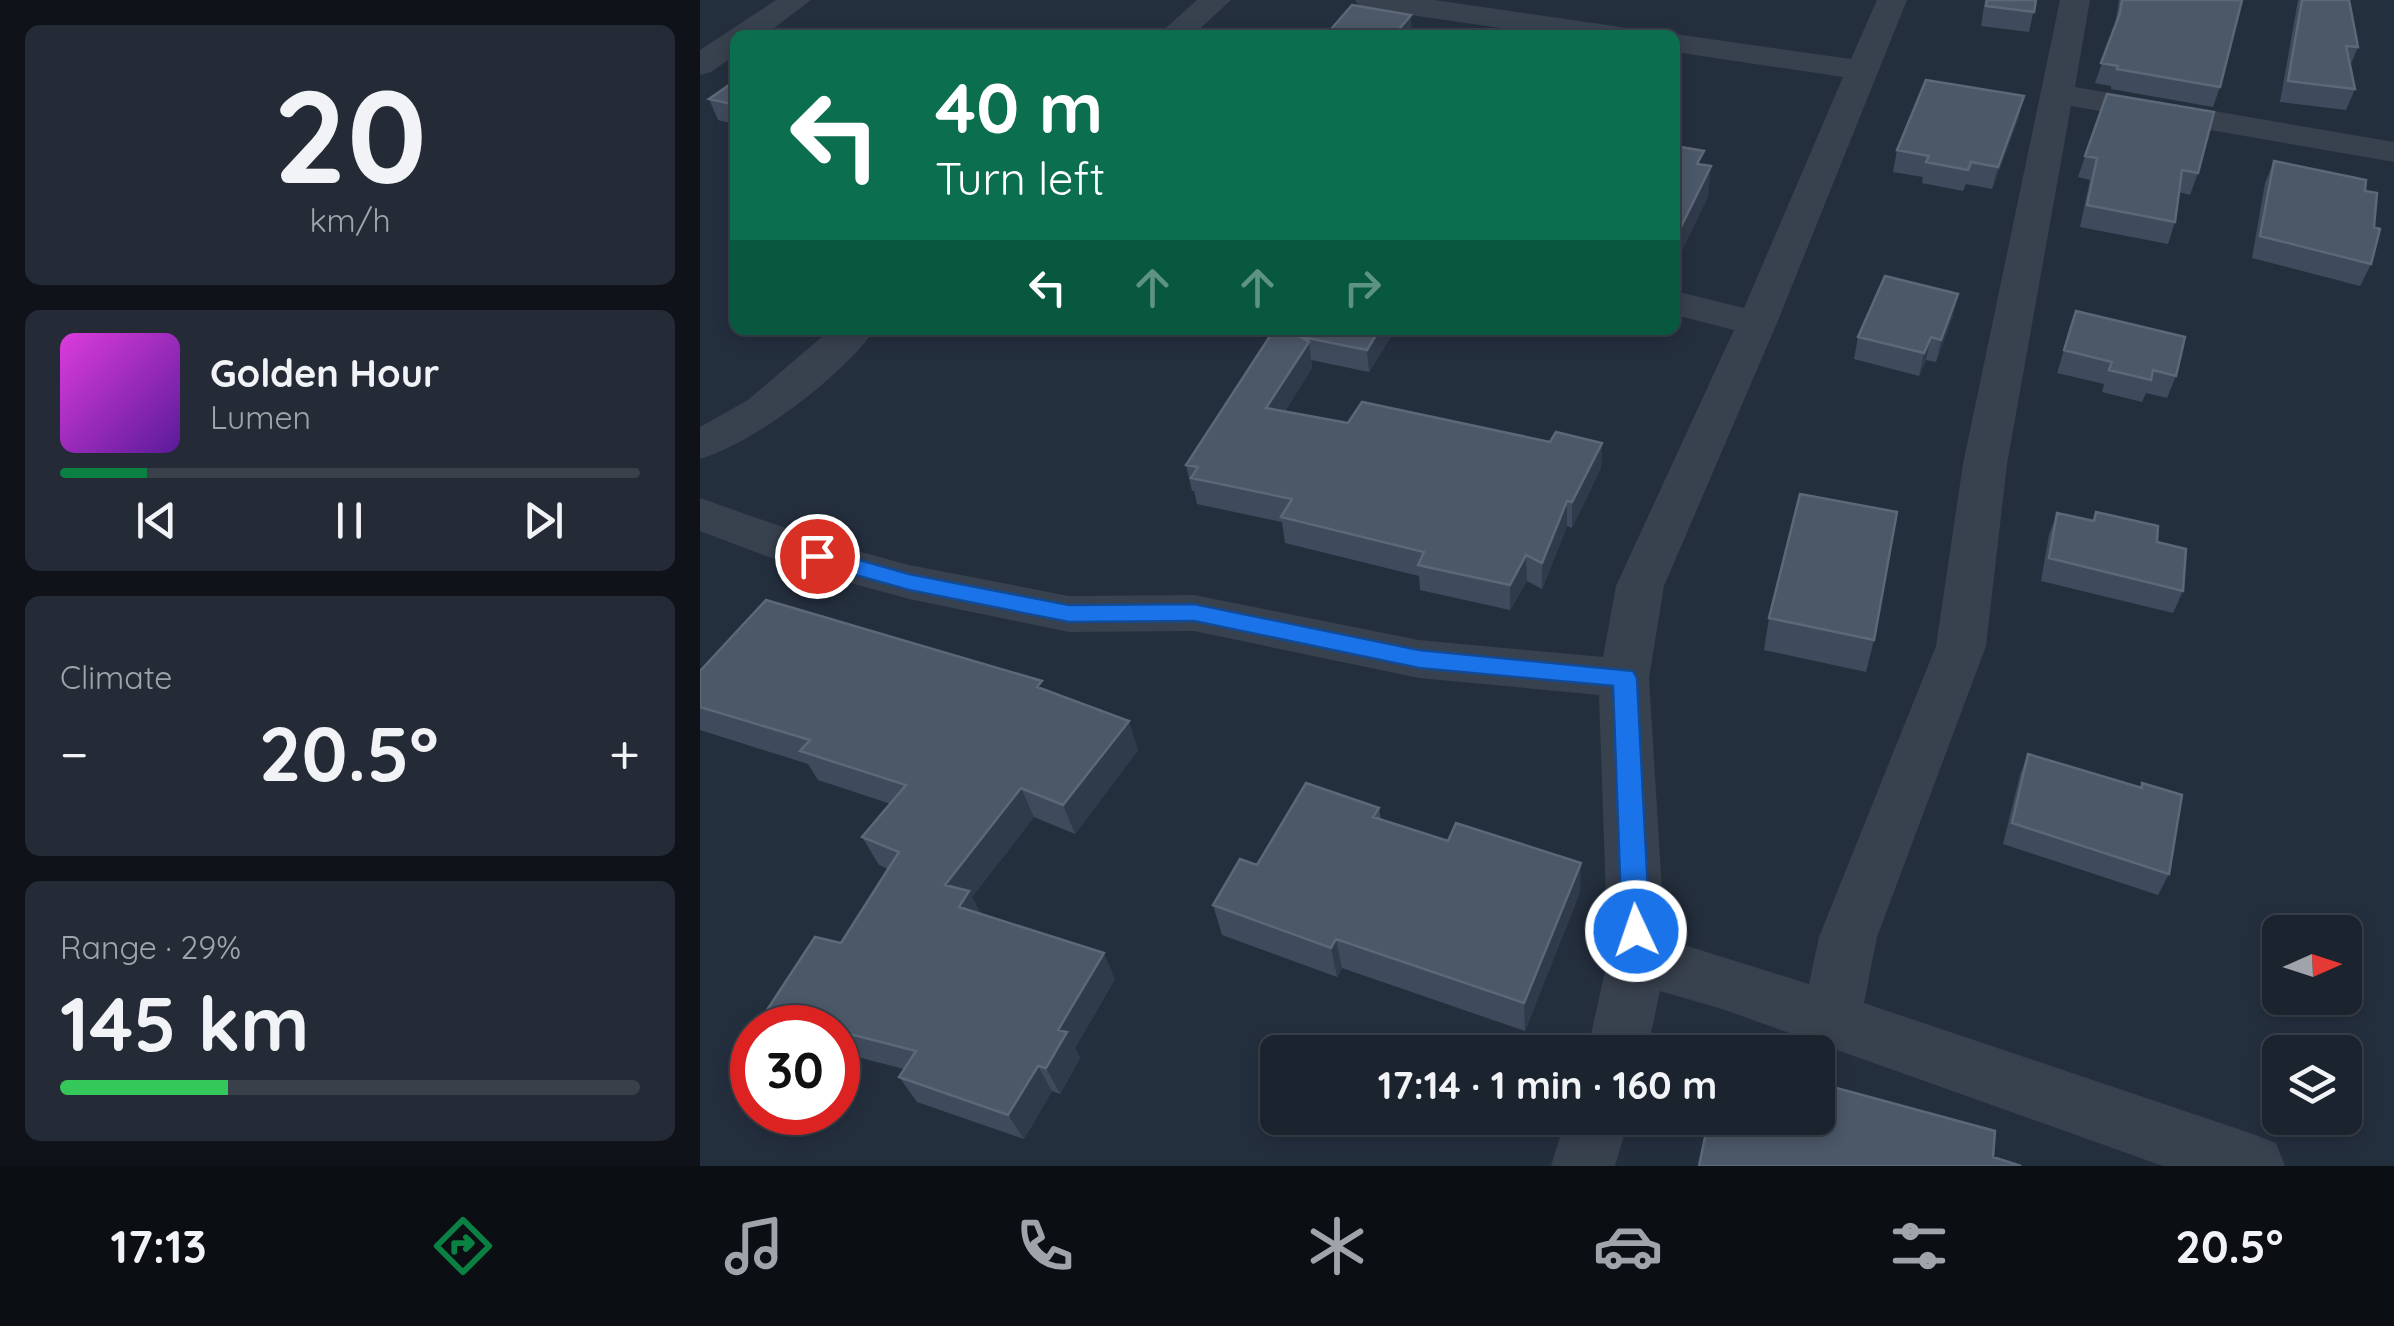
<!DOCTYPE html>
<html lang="en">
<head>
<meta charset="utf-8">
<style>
  body { margin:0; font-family:Quicksand,sans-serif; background:#242b36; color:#f1f3f6; height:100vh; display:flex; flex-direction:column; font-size:38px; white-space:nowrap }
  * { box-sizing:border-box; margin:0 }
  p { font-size:32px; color:#a0a4aa }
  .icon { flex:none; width:55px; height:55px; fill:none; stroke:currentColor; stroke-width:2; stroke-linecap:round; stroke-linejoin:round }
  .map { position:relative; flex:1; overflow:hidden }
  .side { display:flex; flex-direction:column; gap:25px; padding:25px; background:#0f1319; width:700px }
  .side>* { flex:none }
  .hud { position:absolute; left:30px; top:30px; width:950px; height:305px; border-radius:15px; box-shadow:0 5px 15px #0003,0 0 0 2px #39404a; background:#0b6e4f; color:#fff; overflow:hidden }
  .needle { width:65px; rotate:87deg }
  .buttons { position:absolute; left:1562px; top:915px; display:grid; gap:20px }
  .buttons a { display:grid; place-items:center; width:100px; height:100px; border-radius:15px; background:#1b232e; box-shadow:0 5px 15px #0003,0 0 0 2px #39404a; font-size:50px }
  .speed { position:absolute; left:30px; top:1005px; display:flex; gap:20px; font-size:50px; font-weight:700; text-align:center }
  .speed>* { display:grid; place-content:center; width:130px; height:130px; border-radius:50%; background:#1b232e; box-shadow:0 5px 15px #0003,0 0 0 2px #39404a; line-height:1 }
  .speed .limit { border:15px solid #d22; background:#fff; color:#111 }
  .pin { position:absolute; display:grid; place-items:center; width:85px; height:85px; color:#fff; margin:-42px; border:5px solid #fff; border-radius:50%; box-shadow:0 2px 10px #0007 }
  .me { position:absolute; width:110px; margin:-55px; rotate:357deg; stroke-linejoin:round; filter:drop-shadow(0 0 8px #0008) }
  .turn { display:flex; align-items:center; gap:35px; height:210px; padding:0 40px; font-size:45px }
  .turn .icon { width:130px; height:130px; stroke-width:2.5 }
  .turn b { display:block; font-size:70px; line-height:85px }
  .lanes { display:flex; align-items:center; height:95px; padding:0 40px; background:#0003; justify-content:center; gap:50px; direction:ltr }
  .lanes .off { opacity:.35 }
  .big { font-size:75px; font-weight:700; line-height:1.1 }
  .side .tile { flex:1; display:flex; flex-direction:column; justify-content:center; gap:15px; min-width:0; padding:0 35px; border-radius:15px; background:#242b36 }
  .side .dial { align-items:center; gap:0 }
  .dial b { font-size:130px; line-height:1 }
  .song { display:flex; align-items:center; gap:30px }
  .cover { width:120px; height:120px; border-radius:15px; background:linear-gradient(135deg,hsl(300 70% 55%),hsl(270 70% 35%)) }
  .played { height:10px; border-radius:5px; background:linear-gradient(90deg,#0b8043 15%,#39404a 15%) }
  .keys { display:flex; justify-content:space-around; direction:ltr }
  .heat { display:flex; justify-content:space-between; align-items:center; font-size:55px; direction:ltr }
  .charge { height:15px; border-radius:8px; background:linear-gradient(90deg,#34c759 29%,#39404a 0) }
  .trip { position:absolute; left:560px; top:1035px; width:575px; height:100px; border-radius:15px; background:#1b232e; box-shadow:0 5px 15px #0003,0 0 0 2px #39404a; font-weight:700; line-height:100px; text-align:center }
  .dock { display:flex; height:160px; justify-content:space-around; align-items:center; background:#0b0e12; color:#a0a4aa }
  .dock .icon { width:70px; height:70px }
  .dock .on { color:#0b8043 }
  .dock b { font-size:45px; color:#f1f3f6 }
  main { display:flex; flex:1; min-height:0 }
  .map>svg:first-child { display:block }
</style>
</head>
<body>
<main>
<section class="side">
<div class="tile dial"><b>20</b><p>km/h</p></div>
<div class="tile">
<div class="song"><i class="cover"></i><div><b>Golden Hour</b><p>Lumen</p></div></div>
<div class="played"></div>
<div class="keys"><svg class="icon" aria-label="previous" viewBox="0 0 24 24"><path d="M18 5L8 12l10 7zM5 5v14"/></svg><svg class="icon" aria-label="pause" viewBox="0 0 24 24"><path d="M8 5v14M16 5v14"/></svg><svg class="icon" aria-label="next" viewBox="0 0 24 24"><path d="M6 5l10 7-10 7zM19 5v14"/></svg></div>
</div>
<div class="tile"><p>Climate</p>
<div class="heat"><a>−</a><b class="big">20.5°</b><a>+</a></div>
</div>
<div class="tile"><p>Range · 29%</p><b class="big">145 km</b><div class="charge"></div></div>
</section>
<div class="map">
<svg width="1694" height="1166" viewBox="0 0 1694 1166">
  <rect width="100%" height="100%" fill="#242f3e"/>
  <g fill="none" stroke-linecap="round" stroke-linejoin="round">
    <path fill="#38414e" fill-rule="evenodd" d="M 76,0 L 111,0 L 65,35 L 35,35 L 35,55 L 11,72 L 0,75 L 0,50 Z
      M 497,0 L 531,0 L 493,35 L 458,35 Z
      M 655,0 L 734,0 L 914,26 L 925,28 L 930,35 L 849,35 L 670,9 L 659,6 Z
      M 1177,0 L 1207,0 L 1077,323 L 964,586 L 949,678 L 965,939 L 1109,984 L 1119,937 L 1236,646 L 1263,464 L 1360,0 L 1390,0 L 1375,87 L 1694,142 L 1694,162 L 1371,106 L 1307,464 L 1286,646 L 1177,937 L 1164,1003 L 1553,1134 L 1576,1143 L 1585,1166 L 1463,1166 L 1022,1009 L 960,991 L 947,1052 L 887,1052 L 908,958 L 899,695 L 719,678 L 494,631 L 369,632 L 209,599 L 100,569 L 0,531 L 0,498 L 128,543 L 209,565 L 369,596 L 494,595 L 719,640 L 903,657 L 916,586 L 1034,330 L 975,315 L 975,291 L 1044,308 L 1143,77 L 975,52 L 975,35 L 969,35 L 975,34 L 1151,59 Z
      M 130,330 L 174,330 C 144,375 53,444 0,459 L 0,427 L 48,400 Z
      M 866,1118 L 929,1118 L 915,1166 L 851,1166 Z"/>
  </g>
  <path fill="#3f4b5c" d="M 1285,0 L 1336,0 L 1329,32 L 1281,26 Z
    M 1419,0 L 1542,0 L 1520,87 L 1513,107 L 1411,89 L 1411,86 L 1395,83 L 1415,26 Z
    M 1598,0 L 1649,0 L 1658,47 L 1650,66 L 1655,89 L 1646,110 L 1580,102 Z
    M 35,81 L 35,124 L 18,120 L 9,99 Z
    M 1407,94 L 1498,173 L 1490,195 L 1479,192 L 1475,222 L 1468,244 L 1380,227 L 1390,180 L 1378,177 Z
    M 1319,117 L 1292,189 L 1266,184 L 1263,191 L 1222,183 L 1223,177 L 1193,172 L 1197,150 Z
    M 1574,161 L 1665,191 L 1671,264 L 1660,286 L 1552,258 L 1565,183 Z
    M 1376,311 L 1476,376 L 1467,398 L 1446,393 L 1442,402 L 1402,392 L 1404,384 L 1357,373 Z
    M 1253,316 L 1236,362 L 1226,360 L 1219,376 L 1154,359 L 1158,337 Z
    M 695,330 L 669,372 L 611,360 L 612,368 L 585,411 L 648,423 L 850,442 L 902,443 L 901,468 L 872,528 L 867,526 L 842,589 L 827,581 L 810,610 L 720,590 L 719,576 L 585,543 L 582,522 L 497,504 L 494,491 L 492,491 L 486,465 L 597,335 Z
    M 1396,512 L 1457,542 L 1483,591 L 1473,613 L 1341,581 L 1349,535 L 1357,513 L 1393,521 Z
    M 1069,618 L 1174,640 L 1166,672 L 1064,650 Z
    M 0,671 L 345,690 L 438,750 L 375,834 L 334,817 L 272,897 L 281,914 L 415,979 L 375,1048 L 380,1058 L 360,1094 L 352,1091 L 324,1139 L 217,1102 L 199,1077 L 204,1069 L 138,1052 L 138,1028 L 77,1028 L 65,1013 L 141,943 L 188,869 L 179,865 L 162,837 L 191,804 L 118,780 L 108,764 L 0,730 Z
    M 1328,754 L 1440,788 L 1442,783 L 1469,874 L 1458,895 L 1303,844 L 1320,775 Z
    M 679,808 L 681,820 L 880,892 L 825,1031 L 642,968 L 637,977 L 522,935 L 513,905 L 557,865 Z"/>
  <path fill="#2f3b4b" d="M 711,15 L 712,35 L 694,35 Z
    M 1324,96 L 1319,117 L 1292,189 L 1298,167 Z
    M 1011,166 L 1008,197 L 975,266 L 975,239 Z
    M 1258,294 L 1253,316 L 1236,362 L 1241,340 Z
    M 679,330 L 695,330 L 669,372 L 667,350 Z
    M 1231,337 L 1226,360 L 1219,376 L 1224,353 Z
    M 609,342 L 612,368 L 571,434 L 566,408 Z
    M 902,443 L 901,468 L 872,528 L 872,502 Z
    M 867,501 L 867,526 L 842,589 L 842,563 Z
    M 826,555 L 827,581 L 810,610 L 810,585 Z
    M 429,721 L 438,750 L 375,834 L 363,805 Z
    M 321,788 L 334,817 L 272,897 L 283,918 L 274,934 L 245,885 Z
    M 881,863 L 880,892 L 825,1031 L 824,1003 Z
    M 636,939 L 642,968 L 637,977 L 631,948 Z
    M 404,953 L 415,979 L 375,1048 L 380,1058 L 360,1094 L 346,1068 L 358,1030 Z
    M 338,1066 L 352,1091 L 324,1139 L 308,1115 Z"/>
  <path fill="#4b5868" stroke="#5c6777" stroke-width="2.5" d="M 1287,0 L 1336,0 L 1334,12 L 1286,6 Z
    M 1422,0 L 1542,0 L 1520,87 L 1417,69 L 1418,66 L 1401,63 L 1420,13 Z
    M 1602,0 L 1649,0 L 1658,47 L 1646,46 L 1655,89 L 1588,81 Z
    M 652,5 L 711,15 L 694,35 L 626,35 Z
    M 1226,80 L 1324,96 L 1298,167 L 1271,162 L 1268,170 L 1226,162 L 1229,156 L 1197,150 Z
    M 35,81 L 35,105 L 9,99 Z
    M 1407,94 L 1514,112 L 1498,173 L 1482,170 L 1475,222 L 1387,205 L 1397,158 L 1385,156 Z
    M 975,146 L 1004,151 L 997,164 L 1011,166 L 975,239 Z
    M 1574,161 L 1666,180 L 1665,191 L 1677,193 L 1674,227 L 1680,229 L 1671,264 L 1560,236 Z
    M 1185,276 L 1258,294 L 1241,340 L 1231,337 L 1224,353 L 1158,337 Z
    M 1376,311 L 1485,337 L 1476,376 L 1453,370 L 1451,380 L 1409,370 L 1412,362 L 1364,350 Z
    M 574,330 L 589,330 L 609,342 L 566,408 L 648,423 L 662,402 L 850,442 L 856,432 L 902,443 L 872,502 L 867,501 L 842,563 L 826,555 L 810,585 L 718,565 L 724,552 L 581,517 L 592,499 L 491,478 L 498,467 L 486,465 Z
    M 601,330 L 679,330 L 667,350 L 597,336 Z
    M 1100,494 L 1197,512 L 1174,640 L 1069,618 Z
    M 1396,512 L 1458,526 L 1457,542 L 1486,549 L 1483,591 L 1349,558 L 1357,513 L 1394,521 Z
    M 66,600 L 342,681 L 337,687 L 429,721 L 363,805 L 321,788 L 245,885 L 269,891 L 259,907 L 404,953 L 358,1030 L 367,1032 L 346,1068 L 338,1066 L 308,1115 L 199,1077 L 216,1051 L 138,1031 L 138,1028 L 122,1028 L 65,1013 L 115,937 L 141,943 L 199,852 L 162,837 L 206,785 L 100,751 L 110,740 L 0,707 L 0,671 Z
    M 1328,754 L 1442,788 L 1442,783 L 1482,795 L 1469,874 L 1312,823 Z
    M 606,783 L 679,808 L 673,817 L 748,841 L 756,823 L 881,863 L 824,1003 L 636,939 L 631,948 L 513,905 L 540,859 L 557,865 Z
    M 1118,1083 L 1295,1131 L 1293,1157 L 1321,1166 L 999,1166 L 1009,1118 L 1118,1118 Z"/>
  <path fill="#1a73e8" stroke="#114b97" stroke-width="2.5" d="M 117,548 L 209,574 L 369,605 L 494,604 L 719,650 L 933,671 L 937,678 L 950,931 L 946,940 L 936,943 L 926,940 L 922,931 L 913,686 L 719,668 L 494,621 L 369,622 L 209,590 L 109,562 L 106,556 Z"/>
</svg>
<div class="buttons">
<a><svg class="needle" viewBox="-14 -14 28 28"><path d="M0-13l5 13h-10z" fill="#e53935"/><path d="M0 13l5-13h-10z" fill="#a0a4aa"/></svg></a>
<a><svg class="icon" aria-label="layers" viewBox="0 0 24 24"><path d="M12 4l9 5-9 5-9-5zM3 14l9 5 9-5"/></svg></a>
</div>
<div class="speed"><div class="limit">30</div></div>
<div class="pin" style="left:117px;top:556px;background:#d93025"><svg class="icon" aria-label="arrive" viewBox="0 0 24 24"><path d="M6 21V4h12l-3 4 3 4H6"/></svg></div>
<svg class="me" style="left:936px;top:931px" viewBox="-20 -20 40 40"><circle r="17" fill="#1a73e8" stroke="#fff" stroke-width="3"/><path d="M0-11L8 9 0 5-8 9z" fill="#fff"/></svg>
<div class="trip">17:14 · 1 min · 160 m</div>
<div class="hud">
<div class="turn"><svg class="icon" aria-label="left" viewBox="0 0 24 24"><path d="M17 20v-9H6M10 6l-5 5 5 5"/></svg><div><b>40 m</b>Turn left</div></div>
<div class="lanes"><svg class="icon" aria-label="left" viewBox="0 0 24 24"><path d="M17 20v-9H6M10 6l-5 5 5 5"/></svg><svg class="icon off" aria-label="ahead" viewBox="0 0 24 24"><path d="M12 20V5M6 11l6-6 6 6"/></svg><svg class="icon off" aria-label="ahead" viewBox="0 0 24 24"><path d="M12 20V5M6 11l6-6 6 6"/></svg><svg class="icon off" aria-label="right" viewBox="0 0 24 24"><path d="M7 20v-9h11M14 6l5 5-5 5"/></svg></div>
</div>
</div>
</main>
<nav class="dock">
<b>17:13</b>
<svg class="icon on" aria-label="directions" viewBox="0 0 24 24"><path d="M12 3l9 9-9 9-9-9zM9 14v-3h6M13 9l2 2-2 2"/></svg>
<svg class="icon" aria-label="music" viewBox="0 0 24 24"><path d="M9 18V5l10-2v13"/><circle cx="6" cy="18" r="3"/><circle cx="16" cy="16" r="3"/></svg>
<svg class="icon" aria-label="phone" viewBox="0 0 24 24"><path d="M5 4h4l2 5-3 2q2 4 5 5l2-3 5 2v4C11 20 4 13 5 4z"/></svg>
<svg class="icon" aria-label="climate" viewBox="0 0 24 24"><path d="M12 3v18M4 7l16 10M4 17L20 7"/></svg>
<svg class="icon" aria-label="car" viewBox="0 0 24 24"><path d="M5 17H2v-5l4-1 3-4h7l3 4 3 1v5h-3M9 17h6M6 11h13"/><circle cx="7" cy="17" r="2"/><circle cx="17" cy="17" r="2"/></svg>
<svg class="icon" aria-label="filters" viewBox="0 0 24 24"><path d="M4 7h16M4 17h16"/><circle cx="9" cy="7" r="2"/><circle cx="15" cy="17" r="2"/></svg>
<b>20.5°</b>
</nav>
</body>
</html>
